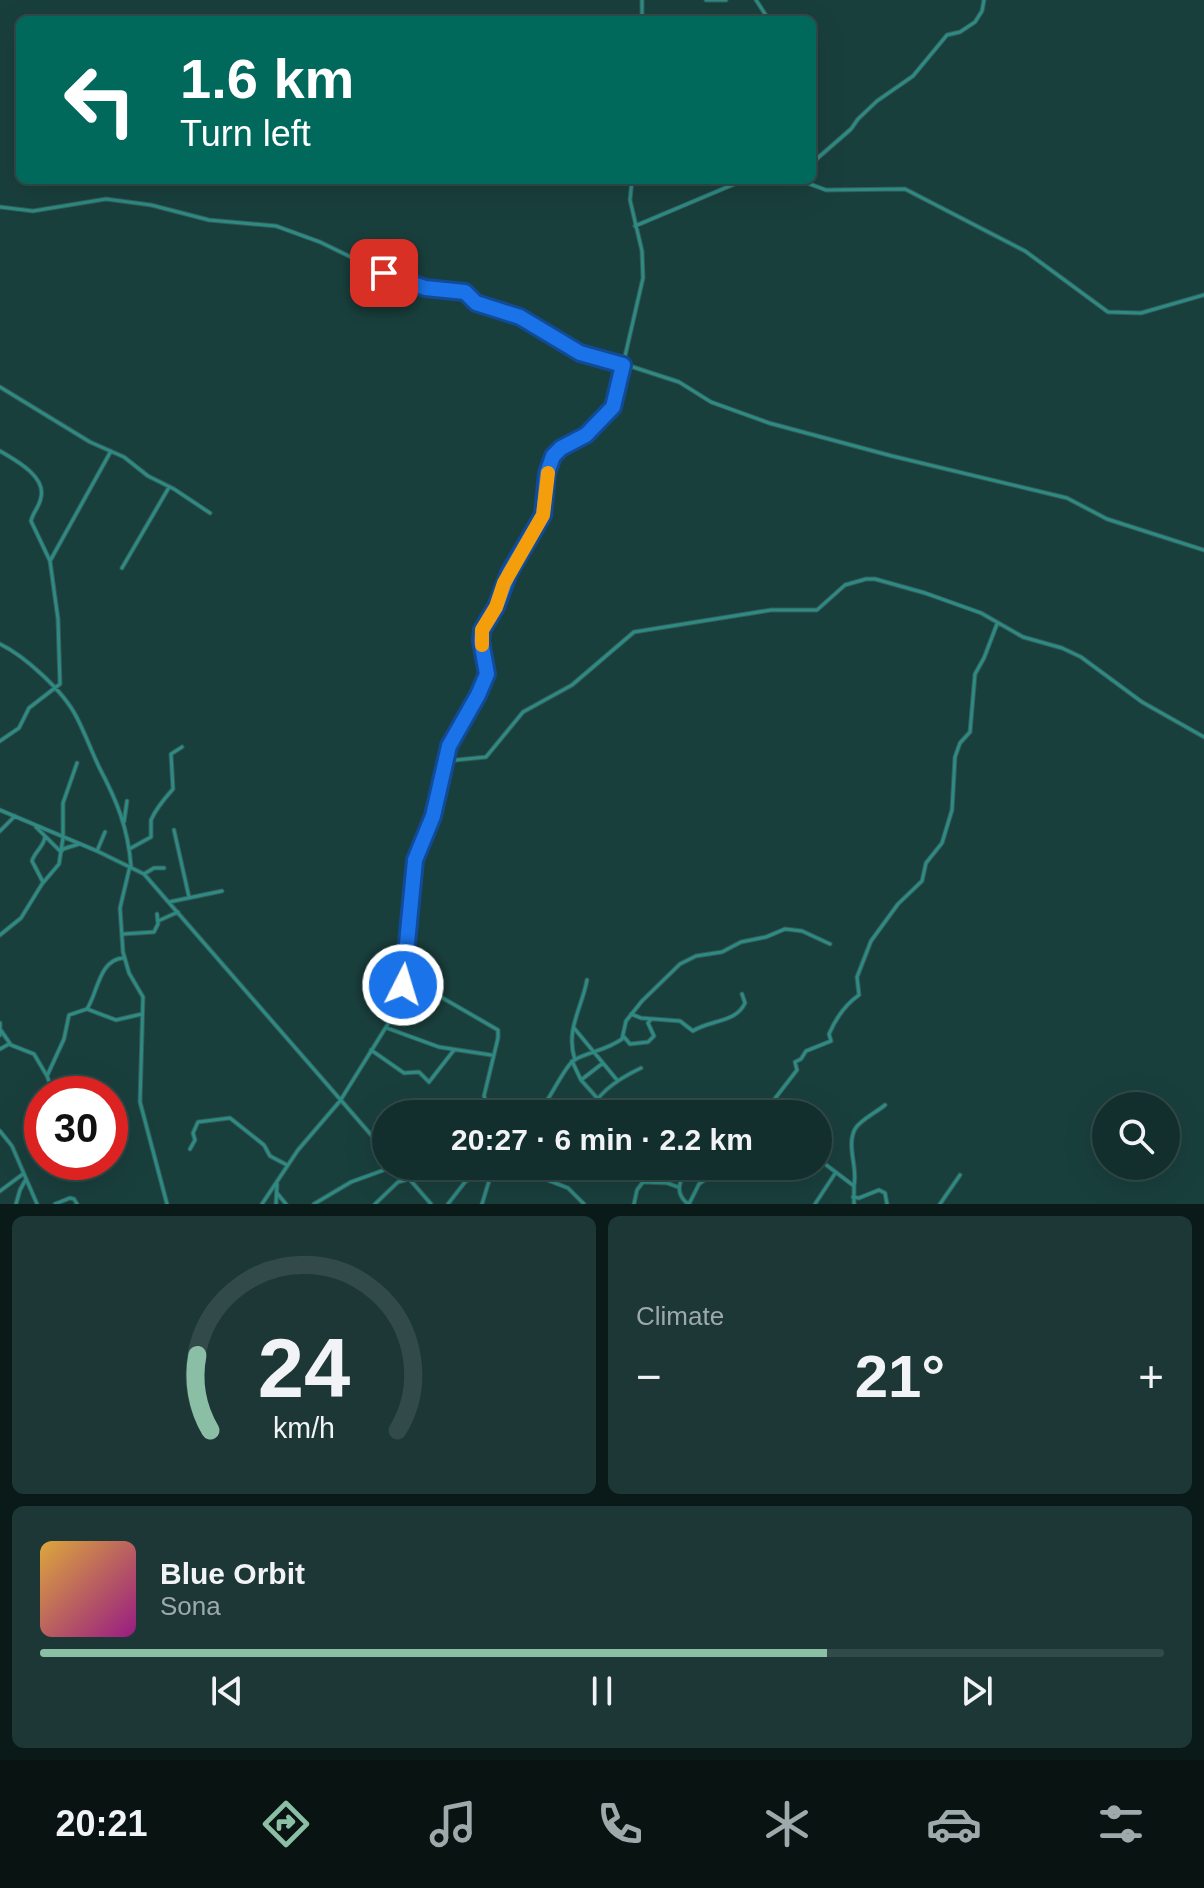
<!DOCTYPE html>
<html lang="en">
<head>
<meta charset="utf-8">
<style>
  body { margin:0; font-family:Helvetica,sans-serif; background:#1c3735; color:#f1f3f6; height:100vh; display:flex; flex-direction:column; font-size:30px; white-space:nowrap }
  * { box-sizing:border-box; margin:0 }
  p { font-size:26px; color:#9da9aa }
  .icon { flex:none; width:44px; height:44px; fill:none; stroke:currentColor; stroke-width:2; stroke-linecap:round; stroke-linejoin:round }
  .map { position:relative; height:1204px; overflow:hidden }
  .details { display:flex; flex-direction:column; gap:12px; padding:12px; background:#0a1a19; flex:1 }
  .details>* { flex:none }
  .banner { position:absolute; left:16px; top:16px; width:800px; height:168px; border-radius:12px; box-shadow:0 8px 32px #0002,0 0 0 2px #324a49; background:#00695c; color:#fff; overflow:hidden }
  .buttons { position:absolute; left:1092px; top:1092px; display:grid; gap:16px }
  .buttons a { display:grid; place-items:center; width:88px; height:88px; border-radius:50%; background:#132f2d; box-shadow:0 8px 32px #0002,0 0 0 2px #324a49; font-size:40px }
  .speed { position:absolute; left:24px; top:1076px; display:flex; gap:16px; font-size:40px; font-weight:700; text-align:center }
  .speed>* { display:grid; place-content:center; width:104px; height:104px; border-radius:50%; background:#132f2d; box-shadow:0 8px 32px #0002,0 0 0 2px #324a49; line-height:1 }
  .speed .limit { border:12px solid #d22; background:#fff; color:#111 }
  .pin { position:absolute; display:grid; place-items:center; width:68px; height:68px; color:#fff; margin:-34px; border-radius:16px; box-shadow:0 4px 12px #0006 }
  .me { position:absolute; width:88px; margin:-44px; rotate:5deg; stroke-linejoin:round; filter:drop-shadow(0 0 6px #0008) }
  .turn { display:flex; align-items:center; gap:28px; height:168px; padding:0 32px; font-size:36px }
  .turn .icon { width:104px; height:104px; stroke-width:2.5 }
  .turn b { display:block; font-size:56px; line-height:68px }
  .big { font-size:60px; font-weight:800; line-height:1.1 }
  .details .widget { flex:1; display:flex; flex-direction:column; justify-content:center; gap:12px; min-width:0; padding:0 28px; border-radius:12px; background:#1c3735 }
  .details .dial { align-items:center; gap:0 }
  .dial svg { height:208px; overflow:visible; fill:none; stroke:#324a49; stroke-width:7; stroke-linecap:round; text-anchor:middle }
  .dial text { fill:#f1f3f6; stroke:none }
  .song { display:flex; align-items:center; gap:24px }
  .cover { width:96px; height:96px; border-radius:12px; background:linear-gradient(135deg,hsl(40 70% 55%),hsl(310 70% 35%)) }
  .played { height:8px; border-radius:4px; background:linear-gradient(90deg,#8abfa5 70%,#324a49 70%) }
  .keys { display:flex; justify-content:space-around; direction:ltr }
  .heat { display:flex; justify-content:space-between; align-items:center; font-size:44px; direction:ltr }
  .details .tiles { flex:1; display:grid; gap:12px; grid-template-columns:1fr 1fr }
  .widget:last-child { grid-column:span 2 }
  .trip { position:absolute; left:372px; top:1100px; width:460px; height:80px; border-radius:40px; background:#132f2d; box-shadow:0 8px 32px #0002,0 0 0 2px #324a49; font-weight:800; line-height:80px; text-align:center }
  .tab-bar { display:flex; height:128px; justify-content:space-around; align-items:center; background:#081312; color:#9da9aa }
  .tab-bar .icon { width:56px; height:56px }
  .tab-bar .current { color:#8abfa5 }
  .tab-bar b { font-size:36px; color:#f1f3f6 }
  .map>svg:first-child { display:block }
</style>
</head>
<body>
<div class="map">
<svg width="1204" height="1204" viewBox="0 0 1204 1204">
  <rect width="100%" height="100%" fill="#193f3c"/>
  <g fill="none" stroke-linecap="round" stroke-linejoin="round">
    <g stroke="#335c59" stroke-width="5">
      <path id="minor" d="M 706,0 L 726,0
        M 756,0 L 769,20
        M 642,20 L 642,0
        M 812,163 L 851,129 L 858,119 L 877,101 L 913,76 L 947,35 L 960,32 L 975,22 L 982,11 L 984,0
        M 799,180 L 826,190 L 905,189 L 1025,251 L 1108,312 L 1141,313 L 1204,295
        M 0,207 L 33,211 L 106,199 L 151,205 L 209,220 L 276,226 L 320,242 L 394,278 L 435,290 L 465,292 L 476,303 L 520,317 L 586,355 L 633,367 L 679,382 L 711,402 L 769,423 L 892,456 L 1067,498 L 1107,519 L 1204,550
        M 635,226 L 744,180
        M 0,387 L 90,442 L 124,457 L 148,476 L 174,489 L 210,513
        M 0,451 C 15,460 46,476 41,497 C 40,506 33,512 31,521 L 50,561
        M 122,568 L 168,489
        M 0,644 C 25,656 63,691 76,716 C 85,733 91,750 99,767 C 117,801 128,828 131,866
        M 0,741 L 19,728 L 29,708 L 60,684 L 58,619 L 50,561 L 111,451
        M 446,761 L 486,757 L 523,712 L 572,685 L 634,632 L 771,610 L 817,610 L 845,585 L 866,579 L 875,579 L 925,593 L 981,613 L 1023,637 L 1062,648 L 1081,657 L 1142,702 L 1204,737
        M 0,810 L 97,851 L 144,874 L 386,1152
        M 124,822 L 127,801
        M 36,827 L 61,852 L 63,849 L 79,844
        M 174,830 L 189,897
        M 0,831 L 15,816
        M 131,848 L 151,837 L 151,820 C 156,808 165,798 173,789 L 171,754 L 182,747
        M 97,851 L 105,832
        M 130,866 L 120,908 L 123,952 L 129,973 L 143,997 L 140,1102 L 167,1204
        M 144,874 L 154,868 L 164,868
        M 43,882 L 32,861 C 35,851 43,848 45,837
        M 169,902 L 222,891
        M 158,921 L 178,912
        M 123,934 L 154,932 L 158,924 L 157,914
        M 0,935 L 21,918 L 42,884 L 59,864 L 63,838 L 63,803 L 77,763
        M 402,1003 L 416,995 L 434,993 L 498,1030 L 498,1038 L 484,1096 L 491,1114
        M 87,1009 L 116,1020 L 142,1014
        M 631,1014 L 641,1018 L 680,1021 L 693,1031 C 709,1020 736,1023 745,1003 L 742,994
        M 0,1023 L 0,1035
        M 387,1028 L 439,1047 L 491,1055
        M 574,1028 L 617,1080
        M 0,1029 L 11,1045 L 34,1054 L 47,1076 L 54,1094
        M 624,1037 L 630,1044 L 648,1042 L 654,1036 L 648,1023 L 651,1019
        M 0,1049 L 9,1044
        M 371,1050 L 404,1073 L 419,1072 L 429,1082 L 454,1050
        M 575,1060 C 565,1030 582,1008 587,980
        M 572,1061 L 581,1080 L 598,1099
        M 47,1076 L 64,1039 L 69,1015 L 87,1009 C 98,992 99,960 123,958
        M 581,1080 L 603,1063
        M 537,1114 C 550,1101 563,1068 574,1060 C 588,1052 607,1050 622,1039 L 626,1021 L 642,1001 L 680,964 L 696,956 L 722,952 L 741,942 L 766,937 L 785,929 L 802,931 L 830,944
        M 590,1114 C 596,1092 622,1077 641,1068
        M 763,1114 L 797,1070 L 795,1062 L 801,1059 L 806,1051 L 831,1041 L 829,1034 C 836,1018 846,1004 859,995 L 857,977 L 871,941 L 898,904 L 922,881 L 926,863 L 942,843 L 952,810 L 955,757 L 960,743 L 970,732 L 975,674 L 984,658 L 997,624
        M 0,1131 L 12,1146 L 37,1204
        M 190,1149 L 195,1140 L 193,1133 L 198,1122 L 230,1118 L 264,1145 L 270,1156 L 287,1165
        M 59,1162 L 63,1173
        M 825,1164 L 854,1186 L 854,1204
        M 398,1166 L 431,1204
        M 525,1166 L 537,1176 L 568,1188 L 584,1204
        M 686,1166 C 681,1181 673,1192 688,1204
        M 555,1182 L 560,1166
        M 854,1186 C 858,1167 846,1146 855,1129 C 860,1120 877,1112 885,1105
        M 0,1191 L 23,1174
        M 277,1193 L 286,1204
        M 853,1197 L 859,1198 L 879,1190 L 885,1193 L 887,1204
        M 16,1204 L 20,1190 L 26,1179
        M 55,1204 L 70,1198 L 74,1199 L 77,1204
        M 262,1204 L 298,1150 L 340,1101 L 401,1003 L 415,860 L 433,816 L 449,746 L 478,695 L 487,674 L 481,641 L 482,630 L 496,607 L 509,573 L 525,550 L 543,515 L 546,503 L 547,473 L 553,456 L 561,448 L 586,435 L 614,404 L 643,278 L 642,251 L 630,200 L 632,180
        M 276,1204 L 277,1184
        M 314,1204 L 351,1182 L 395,1166
        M 375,1204 L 398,1182 L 409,1179
        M 448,1204 L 465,1182 L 487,1166
        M 482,1204 L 489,1181 L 484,1170
        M 634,1204 L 637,1190 L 643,1182 L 667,1183 L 678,1187
        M 689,1204 L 699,1184 L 724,1166
        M 815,1204 L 836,1172
        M 940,1204 L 960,1175"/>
    </g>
    <use href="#minor" stroke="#2d8b84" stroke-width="3"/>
  </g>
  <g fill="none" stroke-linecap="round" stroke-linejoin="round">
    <g stroke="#114b97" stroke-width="20">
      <path id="route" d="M 384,273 L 425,288 L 465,292 L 476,303 L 520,317 L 580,353 L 623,365 L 613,407 L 586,435 L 561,448 L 553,456 L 547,473 L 543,515 L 509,573 L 496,607 L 482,630 L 481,641 L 487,674 L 478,695 L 449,746 L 433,816 L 415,860 L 403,985"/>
    </g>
    <use href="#route" stroke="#1a73e8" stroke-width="14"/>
    <path stroke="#f59e0b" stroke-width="14" d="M 482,645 L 482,630 L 496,607 L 504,583 L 543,515 L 548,473"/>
  </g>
</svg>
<div class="buttons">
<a><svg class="icon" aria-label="search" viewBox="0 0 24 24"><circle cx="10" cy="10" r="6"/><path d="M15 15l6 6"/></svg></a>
</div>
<div class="speed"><div class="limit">30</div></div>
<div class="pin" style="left:384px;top:273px;background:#d93025"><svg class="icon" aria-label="arrive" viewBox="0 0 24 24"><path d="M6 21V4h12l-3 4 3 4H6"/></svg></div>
<svg class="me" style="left:403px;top:985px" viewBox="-20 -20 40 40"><circle r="17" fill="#1a73e8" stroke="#fff" stroke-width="3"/><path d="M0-11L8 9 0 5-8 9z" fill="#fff"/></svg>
<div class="trip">20:27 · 6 min · 2.2 km</div>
<div class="banner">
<div class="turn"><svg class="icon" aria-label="left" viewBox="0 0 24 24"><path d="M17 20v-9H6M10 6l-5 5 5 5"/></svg><div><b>1.6 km</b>Turn left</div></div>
</div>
</div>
<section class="details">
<div class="tiles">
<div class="widget dial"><svg viewBox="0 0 100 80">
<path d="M14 69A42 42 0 1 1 86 69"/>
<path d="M14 69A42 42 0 0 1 9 40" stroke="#8abfa5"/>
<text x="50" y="56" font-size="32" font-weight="700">24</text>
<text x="50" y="72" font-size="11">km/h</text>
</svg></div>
<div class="widget"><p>Climate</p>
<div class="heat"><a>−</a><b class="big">21°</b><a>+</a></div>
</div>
<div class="widget">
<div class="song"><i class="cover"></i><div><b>Blue Orbit</b><p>Sona</p></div></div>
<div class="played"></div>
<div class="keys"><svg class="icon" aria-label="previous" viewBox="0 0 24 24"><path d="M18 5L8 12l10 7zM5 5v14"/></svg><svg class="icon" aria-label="pause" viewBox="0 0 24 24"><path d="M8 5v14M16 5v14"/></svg><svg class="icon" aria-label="next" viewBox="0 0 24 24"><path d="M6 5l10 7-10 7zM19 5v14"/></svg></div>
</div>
</div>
</section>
<nav class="tab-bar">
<b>20:21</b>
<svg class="icon current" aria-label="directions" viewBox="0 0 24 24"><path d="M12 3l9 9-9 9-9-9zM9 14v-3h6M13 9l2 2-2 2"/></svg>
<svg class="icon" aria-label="music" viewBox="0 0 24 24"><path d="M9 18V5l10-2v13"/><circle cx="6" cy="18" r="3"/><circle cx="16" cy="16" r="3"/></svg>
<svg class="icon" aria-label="phone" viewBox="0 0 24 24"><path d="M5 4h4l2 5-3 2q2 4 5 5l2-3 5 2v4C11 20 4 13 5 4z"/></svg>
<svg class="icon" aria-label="climate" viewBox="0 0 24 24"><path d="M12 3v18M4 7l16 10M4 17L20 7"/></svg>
<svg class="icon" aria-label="car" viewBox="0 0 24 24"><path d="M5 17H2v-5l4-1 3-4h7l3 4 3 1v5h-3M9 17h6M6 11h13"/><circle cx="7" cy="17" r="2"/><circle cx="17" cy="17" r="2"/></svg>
<svg class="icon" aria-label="filters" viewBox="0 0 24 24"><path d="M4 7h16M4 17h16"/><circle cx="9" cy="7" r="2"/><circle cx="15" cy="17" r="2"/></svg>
</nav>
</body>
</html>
